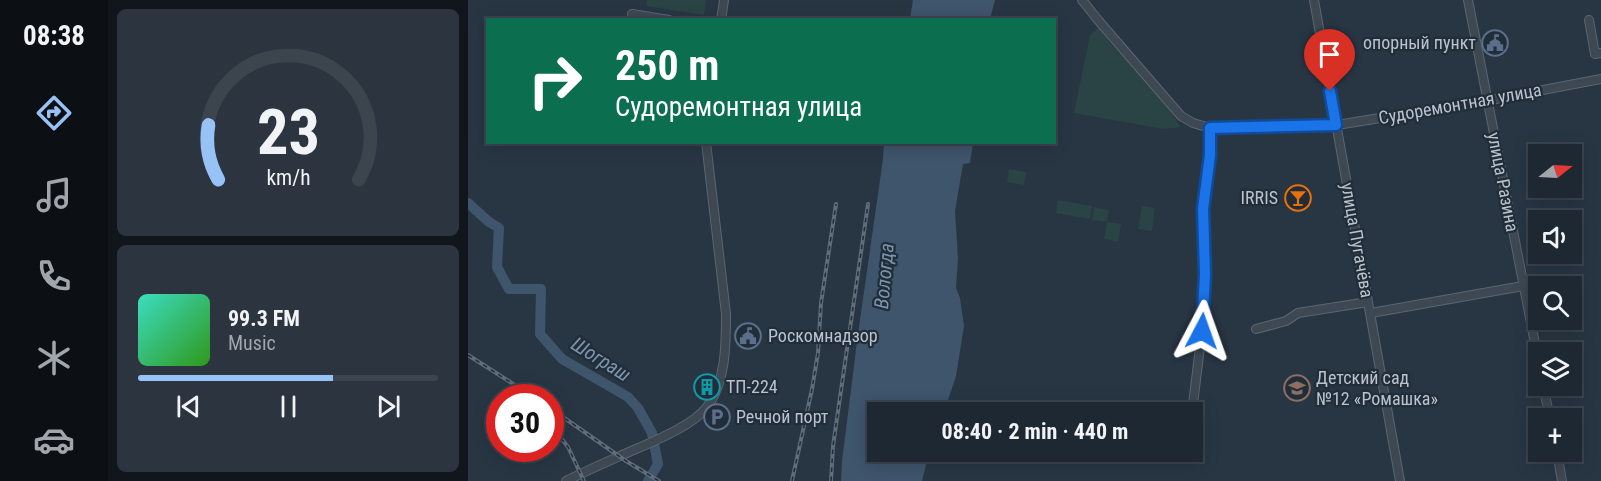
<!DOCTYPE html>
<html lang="en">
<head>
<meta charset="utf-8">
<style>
  body { margin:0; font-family:"Roboto Condensed",sans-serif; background:#2b343f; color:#f1f3f6; height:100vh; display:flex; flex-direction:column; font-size:22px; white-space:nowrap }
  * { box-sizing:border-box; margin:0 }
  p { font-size:20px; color:#a1a6ac }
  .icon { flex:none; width:33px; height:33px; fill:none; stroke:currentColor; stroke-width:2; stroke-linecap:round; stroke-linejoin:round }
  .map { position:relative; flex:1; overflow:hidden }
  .sheet { display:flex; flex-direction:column; gap:9px; padding:9px; background:#10161c; width:360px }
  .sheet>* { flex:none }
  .top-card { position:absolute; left:18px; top:18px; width:570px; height:126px; border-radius:0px; box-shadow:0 3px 15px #0003,0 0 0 2px #3c444e; background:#0b6e4f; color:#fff; overflow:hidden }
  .needle { width:39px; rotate:72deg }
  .buttons { position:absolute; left:1060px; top:144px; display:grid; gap:12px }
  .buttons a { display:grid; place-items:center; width:54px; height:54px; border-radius:0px; background:#1e2833; box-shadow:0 3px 15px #0003,0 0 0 2px #3c444e; font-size:30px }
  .speed { position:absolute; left:18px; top:384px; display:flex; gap:12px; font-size:30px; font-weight:700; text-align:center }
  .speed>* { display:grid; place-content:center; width:78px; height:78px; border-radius:50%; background:#1e2833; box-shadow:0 3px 15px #0003,0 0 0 2px #3c444e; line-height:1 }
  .speed .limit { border:9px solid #d22; background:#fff; color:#111 }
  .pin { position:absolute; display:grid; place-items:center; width:51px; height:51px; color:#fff; margin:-62px -26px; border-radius:50% 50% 50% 0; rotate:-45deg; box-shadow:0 0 6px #0007 }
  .pin .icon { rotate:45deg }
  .me { position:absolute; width:66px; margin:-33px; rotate:4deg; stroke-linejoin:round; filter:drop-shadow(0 0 4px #0008) }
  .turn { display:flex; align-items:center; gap:21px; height:126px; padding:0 30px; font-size:27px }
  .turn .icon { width:78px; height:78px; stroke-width:2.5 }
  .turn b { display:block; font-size:42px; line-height:51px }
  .sheet .widget { flex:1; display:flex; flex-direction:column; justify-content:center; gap:9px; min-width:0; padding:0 21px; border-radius:9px; background:#2b343f }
  .sheet .dial { align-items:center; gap:0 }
  .dial svg { height:156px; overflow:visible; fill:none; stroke:#3c444e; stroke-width:7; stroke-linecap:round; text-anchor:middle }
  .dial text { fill:#f1f3f6; stroke:none }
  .song { display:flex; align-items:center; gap:18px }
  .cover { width:72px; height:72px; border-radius:9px; background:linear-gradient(135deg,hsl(170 70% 55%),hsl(110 70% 35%)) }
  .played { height:6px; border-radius:3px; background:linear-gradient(90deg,#96c2f6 65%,#3c444e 65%) }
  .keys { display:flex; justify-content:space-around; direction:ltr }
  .trip { position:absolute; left:399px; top:402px; width:336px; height:60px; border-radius:0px; background:#1e2833; box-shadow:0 3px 15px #0003,0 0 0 2px #3c444e; font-weight:700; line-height:60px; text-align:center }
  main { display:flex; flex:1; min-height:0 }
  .tabs { display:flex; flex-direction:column; width:108px; justify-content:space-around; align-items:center; background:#0c1014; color:#a1a6ac }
  .tabs .icon { width:42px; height:42px }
  .tabs .current { color:#96c2f6 }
  .tabs b { font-size:27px; color:#f1f3f6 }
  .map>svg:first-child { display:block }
</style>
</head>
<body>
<main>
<nav class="tabs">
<b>08:38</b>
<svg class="icon current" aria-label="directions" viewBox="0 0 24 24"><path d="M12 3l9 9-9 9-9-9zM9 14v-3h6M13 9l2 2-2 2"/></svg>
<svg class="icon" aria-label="music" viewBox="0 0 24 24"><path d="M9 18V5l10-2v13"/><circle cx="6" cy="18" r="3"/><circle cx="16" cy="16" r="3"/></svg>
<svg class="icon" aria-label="phone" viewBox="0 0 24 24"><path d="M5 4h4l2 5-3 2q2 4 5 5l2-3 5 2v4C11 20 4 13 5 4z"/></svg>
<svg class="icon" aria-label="climate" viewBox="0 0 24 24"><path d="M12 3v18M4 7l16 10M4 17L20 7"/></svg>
<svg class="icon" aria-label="car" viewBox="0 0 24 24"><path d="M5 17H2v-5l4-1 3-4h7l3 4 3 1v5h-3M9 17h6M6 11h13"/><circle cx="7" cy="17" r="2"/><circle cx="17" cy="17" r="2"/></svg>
</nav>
<section class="sheet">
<div class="widget dial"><svg viewBox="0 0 100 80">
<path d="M14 69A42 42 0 1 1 86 69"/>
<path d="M14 69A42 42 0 0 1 9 41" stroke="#96c2f6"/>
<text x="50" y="56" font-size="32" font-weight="700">23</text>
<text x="50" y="72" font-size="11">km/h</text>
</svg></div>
<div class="widget">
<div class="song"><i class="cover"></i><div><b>99.3 FM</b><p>Music</p></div></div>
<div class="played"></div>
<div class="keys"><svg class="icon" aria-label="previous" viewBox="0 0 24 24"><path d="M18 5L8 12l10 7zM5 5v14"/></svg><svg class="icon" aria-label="pause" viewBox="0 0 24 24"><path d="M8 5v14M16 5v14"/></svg><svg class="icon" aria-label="next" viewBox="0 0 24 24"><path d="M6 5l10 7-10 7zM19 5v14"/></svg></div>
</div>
</section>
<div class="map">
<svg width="1133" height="481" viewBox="0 0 1133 481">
  <rect width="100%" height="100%" fill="#283644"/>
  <path fill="#2a4345" d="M 179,0 L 238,0 L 236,15 L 178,6 Z
    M 631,27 L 641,42 L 686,89 L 713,127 L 695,129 L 606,113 L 622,35 Z
    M 541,169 L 558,172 L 556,185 L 539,182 Z
    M 590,200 L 624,206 L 622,219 L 588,213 Z
    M 674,206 L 687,208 L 684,231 L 670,229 Z
    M 626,207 L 641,210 L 639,222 L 653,224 L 650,242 L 636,239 L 639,222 L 624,220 Z"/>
  <path fill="#3f556c" d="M 445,0 L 527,0 L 522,19 L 442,19 Z
    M 416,143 L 505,143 L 502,163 L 495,164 L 487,211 L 490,258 L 488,288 L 492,298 L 496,326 L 488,376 L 476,412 L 410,412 L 410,452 L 464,452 L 460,457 L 454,481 L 373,481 L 374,461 L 390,334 L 415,159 Z"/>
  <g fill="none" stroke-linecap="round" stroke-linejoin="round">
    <path stroke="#3f556c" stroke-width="10" d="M 0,203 L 21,222 L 31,228 L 29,267 L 41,289 L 73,289 L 72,334 L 94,359 L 160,397 L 170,408 L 184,433 L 190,464 L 180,481"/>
    <g stroke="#5b6671" stroke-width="10">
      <path id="minor" d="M 614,0 L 630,20 L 713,116 L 725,123 L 742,128 L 869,125 L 1028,99 L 1133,79
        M 846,0 L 932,481
        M 1000,0 L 1071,364
        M 164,14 L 201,20
        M 253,20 L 256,0
        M 1121,20 L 1127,54 L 1133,53
        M 903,313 L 1055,286
        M 788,329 L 818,321 L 830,313 L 900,302
        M 1075,386 L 1082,418
        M 724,412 L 734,331 L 737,274 L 735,209 L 742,155 L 742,128
        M 1089,452 L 1094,481
        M 98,481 C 116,472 134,464 152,456 C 176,445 223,428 239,407 C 258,382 258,344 258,314 L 238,142"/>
    </g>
    <use href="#minor" stroke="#3d4853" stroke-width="8"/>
    <g stroke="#5f6c7a" stroke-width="4">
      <path id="rail" d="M 0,355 L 67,398
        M 82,408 L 158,461 L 191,481
        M 82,424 L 100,447 L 116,481
        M 324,481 L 344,389 L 350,353 L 353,303 L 368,204
        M 363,481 L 365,446 L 400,204"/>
    </g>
    <use href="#rail" stroke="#212d39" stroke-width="1.5" stroke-dasharray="4.5" stroke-linecap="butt"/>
  </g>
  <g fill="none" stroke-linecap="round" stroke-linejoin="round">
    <g stroke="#114b97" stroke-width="15">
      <path id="route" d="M 734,331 L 737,274 L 735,209 L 742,155 L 742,128 L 868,125 L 862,91"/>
    </g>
    <use href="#route" stroke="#1a73e8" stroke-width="10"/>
  </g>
  <defs>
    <g id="civic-ring" transform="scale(1.35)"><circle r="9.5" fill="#212d39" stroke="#5c6f8a" stroke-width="1.5"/><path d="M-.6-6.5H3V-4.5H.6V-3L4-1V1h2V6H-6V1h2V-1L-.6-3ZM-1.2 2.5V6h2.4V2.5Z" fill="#5c6f8a"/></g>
    <g id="bar-ring" transform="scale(1.35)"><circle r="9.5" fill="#212d39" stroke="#e8710a" stroke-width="1.5"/><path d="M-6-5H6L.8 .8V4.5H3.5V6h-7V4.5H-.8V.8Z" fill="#e8710a"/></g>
    <g id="building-ring" transform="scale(1.35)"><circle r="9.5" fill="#212d39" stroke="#0f9aa8" stroke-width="1.5"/><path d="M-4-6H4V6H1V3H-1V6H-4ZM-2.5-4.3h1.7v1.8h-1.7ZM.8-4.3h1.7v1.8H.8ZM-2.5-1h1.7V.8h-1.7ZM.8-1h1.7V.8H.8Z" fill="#0f9aa8"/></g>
    <g id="school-ring" transform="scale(1.35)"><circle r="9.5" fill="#212d39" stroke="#8d6e63" stroke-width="1.5"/><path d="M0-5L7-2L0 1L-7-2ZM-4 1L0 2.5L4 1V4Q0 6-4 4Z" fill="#8d6e63"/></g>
    <g id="parking-ring" transform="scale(1.35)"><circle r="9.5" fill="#212d39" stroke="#5c6f8a" stroke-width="1.5"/><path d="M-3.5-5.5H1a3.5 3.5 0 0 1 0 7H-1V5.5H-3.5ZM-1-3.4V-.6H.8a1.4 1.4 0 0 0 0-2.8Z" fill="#5c6f8a"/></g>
  </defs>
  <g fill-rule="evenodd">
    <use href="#civic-ring" x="1027" y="43"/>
    <use href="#bar-ring" x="830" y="198"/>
    <use href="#civic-ring" x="280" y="336"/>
    <use href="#building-ring" x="239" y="387"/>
    <use href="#school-ring" x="829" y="388"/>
    <use href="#parking-ring" x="249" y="417"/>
  </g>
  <g text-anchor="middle" stroke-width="4.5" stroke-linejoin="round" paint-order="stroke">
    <g font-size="18" fill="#bac3cd" stroke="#212d39" text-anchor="start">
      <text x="1008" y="49" text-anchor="end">опорный пункт</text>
      <text x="810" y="204" text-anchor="end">IRRIS</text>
      <text x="300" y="342">Роскомнадзор</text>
      <text x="848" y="384">Детский сад<tspan x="848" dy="21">№12 «Ромашка»</tspan></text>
      <text x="258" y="393">ТП-224</text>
      <text x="268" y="423">Речной порт</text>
    </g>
    <g font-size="18" fill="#bac3cd" stroke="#212d39">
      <text transform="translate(992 104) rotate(-10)" y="6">Судоремонтная улица</text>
      <text transform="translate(1035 182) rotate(79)" y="6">улица Разина</text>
      <text transform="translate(889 240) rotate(80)" y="6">улица Пугачёва</text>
    </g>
    <g font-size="20" font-style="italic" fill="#7c95ae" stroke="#212d39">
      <text transform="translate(416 276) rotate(-85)" y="7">Вологда</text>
      <text transform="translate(133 359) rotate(32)" y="7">Шограш</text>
    </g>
  </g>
</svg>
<div class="buttons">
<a><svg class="needle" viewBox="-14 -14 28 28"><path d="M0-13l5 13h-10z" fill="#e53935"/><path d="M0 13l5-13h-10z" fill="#a1a6ac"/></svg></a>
<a><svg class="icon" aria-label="sound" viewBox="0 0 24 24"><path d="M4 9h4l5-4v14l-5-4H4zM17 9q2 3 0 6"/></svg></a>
<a><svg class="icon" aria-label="search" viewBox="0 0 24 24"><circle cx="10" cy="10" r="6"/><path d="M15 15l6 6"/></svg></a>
<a><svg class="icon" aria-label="layers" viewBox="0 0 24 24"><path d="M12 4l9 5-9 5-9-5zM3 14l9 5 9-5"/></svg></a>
<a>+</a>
</div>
<div class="speed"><div class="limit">30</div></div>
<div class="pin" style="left:862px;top:91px;background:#d93025"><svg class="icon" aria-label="arrive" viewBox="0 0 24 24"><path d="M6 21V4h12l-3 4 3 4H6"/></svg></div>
<svg class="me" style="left:734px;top:331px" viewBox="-20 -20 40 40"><path d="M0-17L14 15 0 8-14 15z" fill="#1a73e8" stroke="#fff" stroke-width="4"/></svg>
<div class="trip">08:40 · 2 min · 440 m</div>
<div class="top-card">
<div class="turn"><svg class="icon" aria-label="right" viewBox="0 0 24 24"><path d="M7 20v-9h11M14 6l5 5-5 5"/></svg><div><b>250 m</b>Судоремонтная улица</div></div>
</div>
</div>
</main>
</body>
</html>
